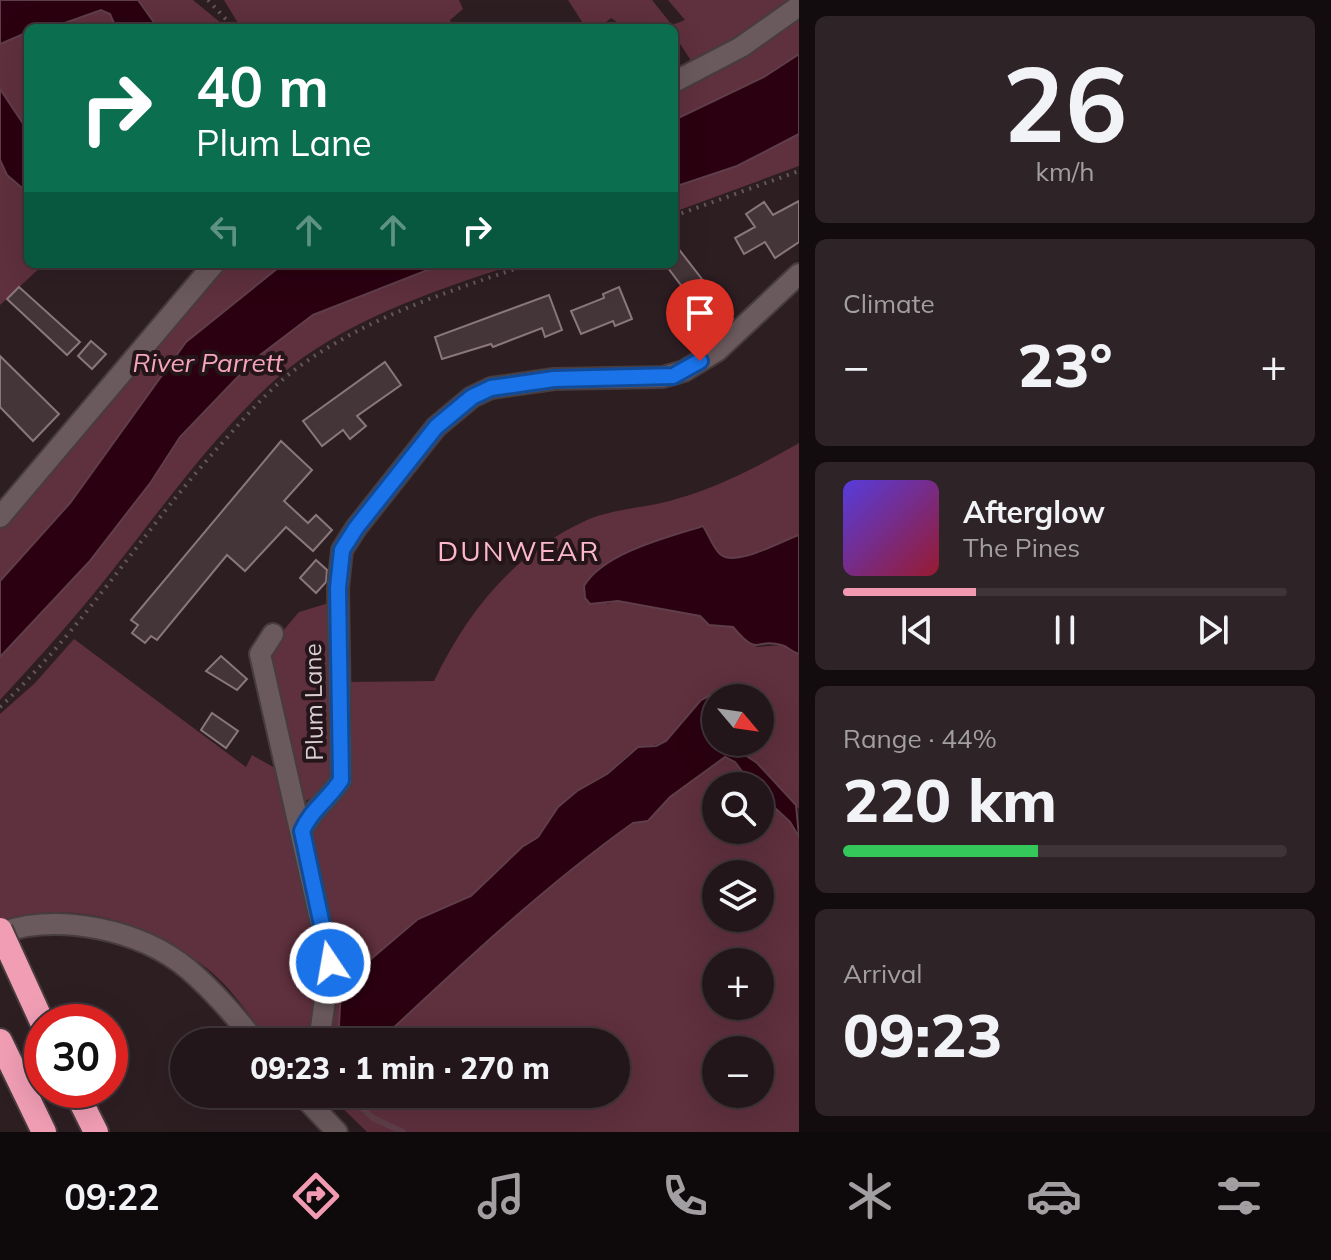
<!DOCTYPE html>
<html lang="en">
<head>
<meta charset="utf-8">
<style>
  body { margin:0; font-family:Mulish,sans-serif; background:#2e2327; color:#f1f3f6; height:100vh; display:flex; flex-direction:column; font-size:30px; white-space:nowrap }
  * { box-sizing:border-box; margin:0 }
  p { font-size:26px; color:#a29fa2 }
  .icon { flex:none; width:44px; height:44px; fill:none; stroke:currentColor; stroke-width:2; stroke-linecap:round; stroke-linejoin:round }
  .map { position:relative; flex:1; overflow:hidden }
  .details { display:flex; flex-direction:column; gap:16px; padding:16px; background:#130c0e; width:532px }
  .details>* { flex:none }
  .top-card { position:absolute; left:24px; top:24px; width:654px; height:244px; border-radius:12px; box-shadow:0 8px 32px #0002,0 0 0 2px #3f3539; background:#0b6e4f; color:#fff; overflow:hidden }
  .needle { width:52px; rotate:119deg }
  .controls { position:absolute; left:702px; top:684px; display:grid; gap:16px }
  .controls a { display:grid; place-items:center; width:72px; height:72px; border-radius:50%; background:#22161a; box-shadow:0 8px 32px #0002,0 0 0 2px #3f3539; font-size:40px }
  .speed { position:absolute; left:24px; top:1004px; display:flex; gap:16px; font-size:40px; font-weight:700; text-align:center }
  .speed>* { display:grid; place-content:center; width:104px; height:104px; border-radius:50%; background:#22161a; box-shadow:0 8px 32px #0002,0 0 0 2px #3f3539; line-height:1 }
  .speed .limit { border:12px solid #d22; background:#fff; color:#111 }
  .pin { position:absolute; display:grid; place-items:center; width:68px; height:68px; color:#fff; margin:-82px -34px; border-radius:50% 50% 50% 0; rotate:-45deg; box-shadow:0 0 8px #0007 }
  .pin .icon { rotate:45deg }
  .me { position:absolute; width:88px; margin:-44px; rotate:348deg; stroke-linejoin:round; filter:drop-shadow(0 0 6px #0008) }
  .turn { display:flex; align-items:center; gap:28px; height:168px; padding:0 40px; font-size:36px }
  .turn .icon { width:104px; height:104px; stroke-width:2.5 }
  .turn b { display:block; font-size:56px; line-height:68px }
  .lanes { display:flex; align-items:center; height:76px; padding:0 40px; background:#0003; justify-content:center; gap:40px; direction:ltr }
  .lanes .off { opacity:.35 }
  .big { font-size:60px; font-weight:800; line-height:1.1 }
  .details .card { flex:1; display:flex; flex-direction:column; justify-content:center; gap:12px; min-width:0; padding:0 28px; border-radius:12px; background:#2e2327 }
  .details .dial { align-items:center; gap:0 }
  .dial b { font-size:104px; line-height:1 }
  .song { display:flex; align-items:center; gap:24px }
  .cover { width:96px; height:96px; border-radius:12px; background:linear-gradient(135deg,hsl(250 70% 55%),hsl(350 70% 35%)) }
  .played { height:8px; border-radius:4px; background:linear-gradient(90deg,#f19ab2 30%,#3f3539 30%) }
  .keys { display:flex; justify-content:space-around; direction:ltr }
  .heat { display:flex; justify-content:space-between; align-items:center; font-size:44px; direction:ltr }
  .charge { height:12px; border-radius:6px; background:linear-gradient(90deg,#34c759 44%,#3f3539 0) }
  .trip { position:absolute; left:170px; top:1028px; width:460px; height:80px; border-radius:40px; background:#22161a; box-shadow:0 8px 32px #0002,0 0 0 2px #3f3539; font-weight:800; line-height:80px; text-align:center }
  .tab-bar { display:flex; height:128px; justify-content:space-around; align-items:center; background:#0e090a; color:#a29fa2 }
  .tab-bar .icon { width:56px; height:56px }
  .tab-bar .active { color:#f19ab2 }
  .tab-bar b { font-size:36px; color:#f1f3f6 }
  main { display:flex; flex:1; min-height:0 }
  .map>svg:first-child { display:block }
</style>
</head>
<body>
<main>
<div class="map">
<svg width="799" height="1132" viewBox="0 0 799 1132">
  <rect width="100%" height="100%" fill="#2d1e22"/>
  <path fill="#5f303e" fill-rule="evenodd" d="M 138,0 L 193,0 L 227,28 L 158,28 Z
    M 224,0 L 459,0 L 463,9 L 450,20 L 453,28 L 241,28 Z
    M 568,0 L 652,0 L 672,25 L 685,20 L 668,0 L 799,0 L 695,67 L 679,42 L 674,43 L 674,28 L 626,28 L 611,18 L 601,26 L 594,22 L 586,28 Z
    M 101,10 L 110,14 L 116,28 L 37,28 Z
    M 799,13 L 799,54 L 764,77 L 674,120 L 674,87 Z
    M 28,32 L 28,131 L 0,89 L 0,44 Z
    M 799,134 L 799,166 L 674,212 L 674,187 L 737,166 Z
    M 0,160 L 7,175 L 28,193 L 28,264 L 44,264 L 0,305 Z
    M 221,264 L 283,264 L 186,342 L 70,503 L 0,581 L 0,528 Z
    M 443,264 L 516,264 C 433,291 344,320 277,378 C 215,433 166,503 115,567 C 79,613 40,657 0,700 L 0,657 L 89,562 L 151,482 L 180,437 L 255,359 L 313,315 Z
    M 799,443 L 799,535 C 781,541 735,568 720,554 C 713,548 709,535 703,526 L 604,564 L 607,604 L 618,601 L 700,616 L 709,625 L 733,627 L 757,647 L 783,645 L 799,654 L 799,809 L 780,787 L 735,749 L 739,742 L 760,742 L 760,698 L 727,698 L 716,692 L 701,700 L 666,741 L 628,754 L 606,774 L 577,791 L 558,807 L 537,837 L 522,847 L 471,896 L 418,919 L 351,976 L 341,989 L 338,1042 L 324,1042 L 332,1012 L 311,834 L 311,828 L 332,803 L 346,682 L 434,681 C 468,611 514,553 587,520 C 615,508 648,508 676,499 C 719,487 761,465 799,443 Z
    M 332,602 L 336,771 L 325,789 L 304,802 L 270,657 L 282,632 L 299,612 Z
    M 74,639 L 246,767 L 252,755 L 282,772 L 323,962 L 312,1042 L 269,1042 C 254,1022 240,1001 223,983 C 180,940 104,905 42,914 C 28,916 14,922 0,926 L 0,714 L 35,683 Z
    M 725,757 L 735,762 L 753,786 L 716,786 L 716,830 L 760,830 L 760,794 L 790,822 L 799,837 L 799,1132 L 367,1132 L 328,1094 L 616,1094 L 616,1042 L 374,1042 L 389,1033 C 467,959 546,885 634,823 L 648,821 L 670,797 ZM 716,874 L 760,874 L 760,918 L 716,918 ZM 716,962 L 760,962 L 760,1006 L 716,1006 ZM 716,1050 L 760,1050 L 760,1094 L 716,1094 Z"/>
  <path fill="#2b0010" stroke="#5f3e4a" stroke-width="2" d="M 0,0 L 138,0 L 158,28 L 116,28 L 110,14 L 101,10 L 62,24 L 28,28 L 28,32 L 0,44 Z
    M 799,54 L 799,134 L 737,166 L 674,187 L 674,120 L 764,77 Z
    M 0,89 L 28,131 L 28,193 L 7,175 L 0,160 Z
    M 283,264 L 443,264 L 313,315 L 255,359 L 180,437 L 151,482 L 89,562 L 0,657 L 0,581 L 70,503 L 186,342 Z
    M 703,526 C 709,535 713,548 720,554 C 735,568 781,541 799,535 L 799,654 C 791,652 788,646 781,645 C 754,637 760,659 733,627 L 709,625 L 700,616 L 618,601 L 590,604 L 585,598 L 584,586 C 603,553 668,537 703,526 Z
    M 716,692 L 727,698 L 716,698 L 716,742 L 739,742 L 736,749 L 757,763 L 796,805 L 799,837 L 790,822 L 760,794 L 760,786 L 753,786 L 735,762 L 725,757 L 670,797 L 648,821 L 633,823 C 546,885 467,959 388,1033 L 374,1042 L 338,1042 L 341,989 L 351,976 L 418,919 L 471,896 L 522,847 L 538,837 L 558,807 L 577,791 L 607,774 L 638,747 L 656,746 L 666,741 L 701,700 Z"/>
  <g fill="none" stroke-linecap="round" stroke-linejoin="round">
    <path stroke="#5f3e4a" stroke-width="6" d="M 347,1094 L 373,1118 L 403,1132"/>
  </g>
  <path fill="#443538" stroke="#89777c" stroke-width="2" d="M 799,201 L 799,242 L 775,258 L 765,242 L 744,254 L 735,238 L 755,227 L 746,214 L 764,202 L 773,215 Z
    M 674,243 L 733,319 L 717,333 L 665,264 L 674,264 Z
    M 19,287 L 80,342 L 67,355 L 7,299 Z
    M 619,287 L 632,319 L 615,326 L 613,321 L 581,334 L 571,311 L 604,298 L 603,294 Z
    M 549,295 L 562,330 L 545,337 L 542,328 L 493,347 L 491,344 L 442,359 L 435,337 Z
    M 91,341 L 106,354 L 92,369 L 78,356 Z
    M 0,356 L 59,414 L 33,441 L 0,407 Z
    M 385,362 L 401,385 L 357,416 L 366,426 L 350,439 L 343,430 L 322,446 L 303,421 Z
    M 281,441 L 312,470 L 284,501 L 308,523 L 316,515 L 332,530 L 313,551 L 286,527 L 245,571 L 227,555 L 157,640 L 151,636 L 145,643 L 132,633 L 138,625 L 131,620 Z
    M 316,560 L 327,570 L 326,582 L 316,593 L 300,578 Z
    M 221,656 L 247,679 L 237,690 L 206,671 Z
    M 212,713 L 238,731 L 226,748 L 201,730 Z"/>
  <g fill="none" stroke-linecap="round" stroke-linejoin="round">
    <g stroke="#473c3e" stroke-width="24">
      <path id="minor" d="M 674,82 L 741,47 L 799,6
        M 0,517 L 214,264
        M 273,634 L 260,654 L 330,963 L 319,1042
        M 302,831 C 311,810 329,799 341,780 L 338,588 L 342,550 L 356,528 L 436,427 L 472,397 L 491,388 L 554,379 L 663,377 L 684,371 L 717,351 L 799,274
        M 0,933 C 59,912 141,930 188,969 C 214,991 235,1016 256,1042
        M 301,1094 L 337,1132"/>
    </g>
    <g stroke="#473c3e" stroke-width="28">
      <path id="motorway" d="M 0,1041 L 44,1132
        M 75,1090 L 96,1132"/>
    </g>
    <path stroke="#64575a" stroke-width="4" stroke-dasharray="2 6" stroke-linecap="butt" d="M 208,0 L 234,28
      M 674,216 L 799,171
      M 0,707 C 85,627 146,526 224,441 C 247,415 269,389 297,368 C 367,317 449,291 530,264"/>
    <use href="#minor" stroke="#6a595d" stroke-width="20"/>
    <use href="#motorway" stroke="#f19eb5" stroke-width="24"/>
    <g stroke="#473c3e" stroke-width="28" stroke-linecap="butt">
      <path id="motorway-bridge" d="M 0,930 L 42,1022"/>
    </g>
    <use href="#motorway-bridge" stroke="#f19eb5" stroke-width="24"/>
  </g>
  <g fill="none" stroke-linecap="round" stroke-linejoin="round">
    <g stroke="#114b97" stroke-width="20">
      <path id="route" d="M 330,963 L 302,831 C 311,810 329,799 341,780 L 338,588 L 342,550 L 356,528 L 436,427 L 472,397 L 491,388 L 554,379 L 673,376 L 700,361"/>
    </g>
    <use href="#route" stroke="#1a73e8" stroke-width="14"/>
  </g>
  <g text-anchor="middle" stroke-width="8" stroke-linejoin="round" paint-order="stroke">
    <g font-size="24" fill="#d9cfd1" stroke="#231519">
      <text transform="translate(314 702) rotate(-91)" y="8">Plum Lane</text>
    </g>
    <g font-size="26" font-style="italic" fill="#f6a5bb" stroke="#231519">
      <text x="208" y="372">River Parrett</text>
    </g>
    <g font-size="28" letter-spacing="2" fill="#fbb8ca" stroke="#231519">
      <text x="519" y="561">DUNWEAR</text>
    </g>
  </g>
</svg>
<div class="controls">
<a><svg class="needle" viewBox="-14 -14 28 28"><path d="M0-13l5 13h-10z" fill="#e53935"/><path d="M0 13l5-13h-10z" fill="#a29fa2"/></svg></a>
<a><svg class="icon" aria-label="search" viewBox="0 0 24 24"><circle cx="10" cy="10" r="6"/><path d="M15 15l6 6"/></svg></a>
<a><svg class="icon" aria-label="layers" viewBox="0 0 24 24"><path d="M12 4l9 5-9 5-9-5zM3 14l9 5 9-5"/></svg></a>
<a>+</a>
<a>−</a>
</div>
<div class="speed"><div class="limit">30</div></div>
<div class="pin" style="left:700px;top:361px;background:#d93025"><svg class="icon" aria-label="arrive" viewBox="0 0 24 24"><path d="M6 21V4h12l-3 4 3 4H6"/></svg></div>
<svg class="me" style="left:330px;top:963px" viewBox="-20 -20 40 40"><circle r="17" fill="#1a73e8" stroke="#fff" stroke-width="3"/><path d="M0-11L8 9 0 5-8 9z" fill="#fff"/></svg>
<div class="trip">09:23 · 1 min · 270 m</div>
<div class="top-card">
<div class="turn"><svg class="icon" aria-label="right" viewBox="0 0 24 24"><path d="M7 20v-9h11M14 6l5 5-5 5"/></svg><div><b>40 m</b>Plum Lane</div></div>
<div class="lanes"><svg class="icon off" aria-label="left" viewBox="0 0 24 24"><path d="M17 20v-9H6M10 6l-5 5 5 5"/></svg><svg class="icon off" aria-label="ahead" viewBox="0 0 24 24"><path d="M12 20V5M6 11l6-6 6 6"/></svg><svg class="icon off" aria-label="ahead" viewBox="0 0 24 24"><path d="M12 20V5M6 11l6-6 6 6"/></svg><svg class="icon" aria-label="right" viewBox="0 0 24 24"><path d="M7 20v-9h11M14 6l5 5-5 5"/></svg></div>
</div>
</div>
<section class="details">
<div class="card dial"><b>26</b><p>km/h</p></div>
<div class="card"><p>Climate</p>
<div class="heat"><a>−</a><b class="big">23°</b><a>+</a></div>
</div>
<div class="card">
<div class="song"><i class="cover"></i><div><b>Afterglow</b><p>The Pines</p></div></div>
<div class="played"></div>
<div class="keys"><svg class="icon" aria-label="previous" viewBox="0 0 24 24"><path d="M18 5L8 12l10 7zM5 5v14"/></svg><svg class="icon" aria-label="pause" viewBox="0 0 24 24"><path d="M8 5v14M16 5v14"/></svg><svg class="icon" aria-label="next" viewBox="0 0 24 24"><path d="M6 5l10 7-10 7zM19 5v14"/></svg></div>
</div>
<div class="card"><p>Range · 44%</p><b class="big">220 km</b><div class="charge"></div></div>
<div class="card"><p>Arrival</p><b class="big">09:23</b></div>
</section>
</main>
<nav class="tab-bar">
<b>09:22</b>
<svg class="icon active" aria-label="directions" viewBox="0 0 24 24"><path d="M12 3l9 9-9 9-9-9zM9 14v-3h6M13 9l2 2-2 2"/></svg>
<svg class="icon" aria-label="music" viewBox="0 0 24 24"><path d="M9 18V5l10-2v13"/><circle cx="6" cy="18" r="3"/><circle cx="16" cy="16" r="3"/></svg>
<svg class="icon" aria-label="phone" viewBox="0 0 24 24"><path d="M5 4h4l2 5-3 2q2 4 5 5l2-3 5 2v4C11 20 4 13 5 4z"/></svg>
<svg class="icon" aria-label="climate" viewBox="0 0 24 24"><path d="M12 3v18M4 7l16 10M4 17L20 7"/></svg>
<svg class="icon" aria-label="car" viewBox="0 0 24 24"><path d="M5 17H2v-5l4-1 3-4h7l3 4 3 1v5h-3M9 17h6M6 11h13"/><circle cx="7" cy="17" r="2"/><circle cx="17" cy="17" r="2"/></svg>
<svg class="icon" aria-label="filters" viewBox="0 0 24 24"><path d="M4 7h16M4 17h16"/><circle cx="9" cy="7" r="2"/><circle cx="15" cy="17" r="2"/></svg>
</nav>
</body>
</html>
